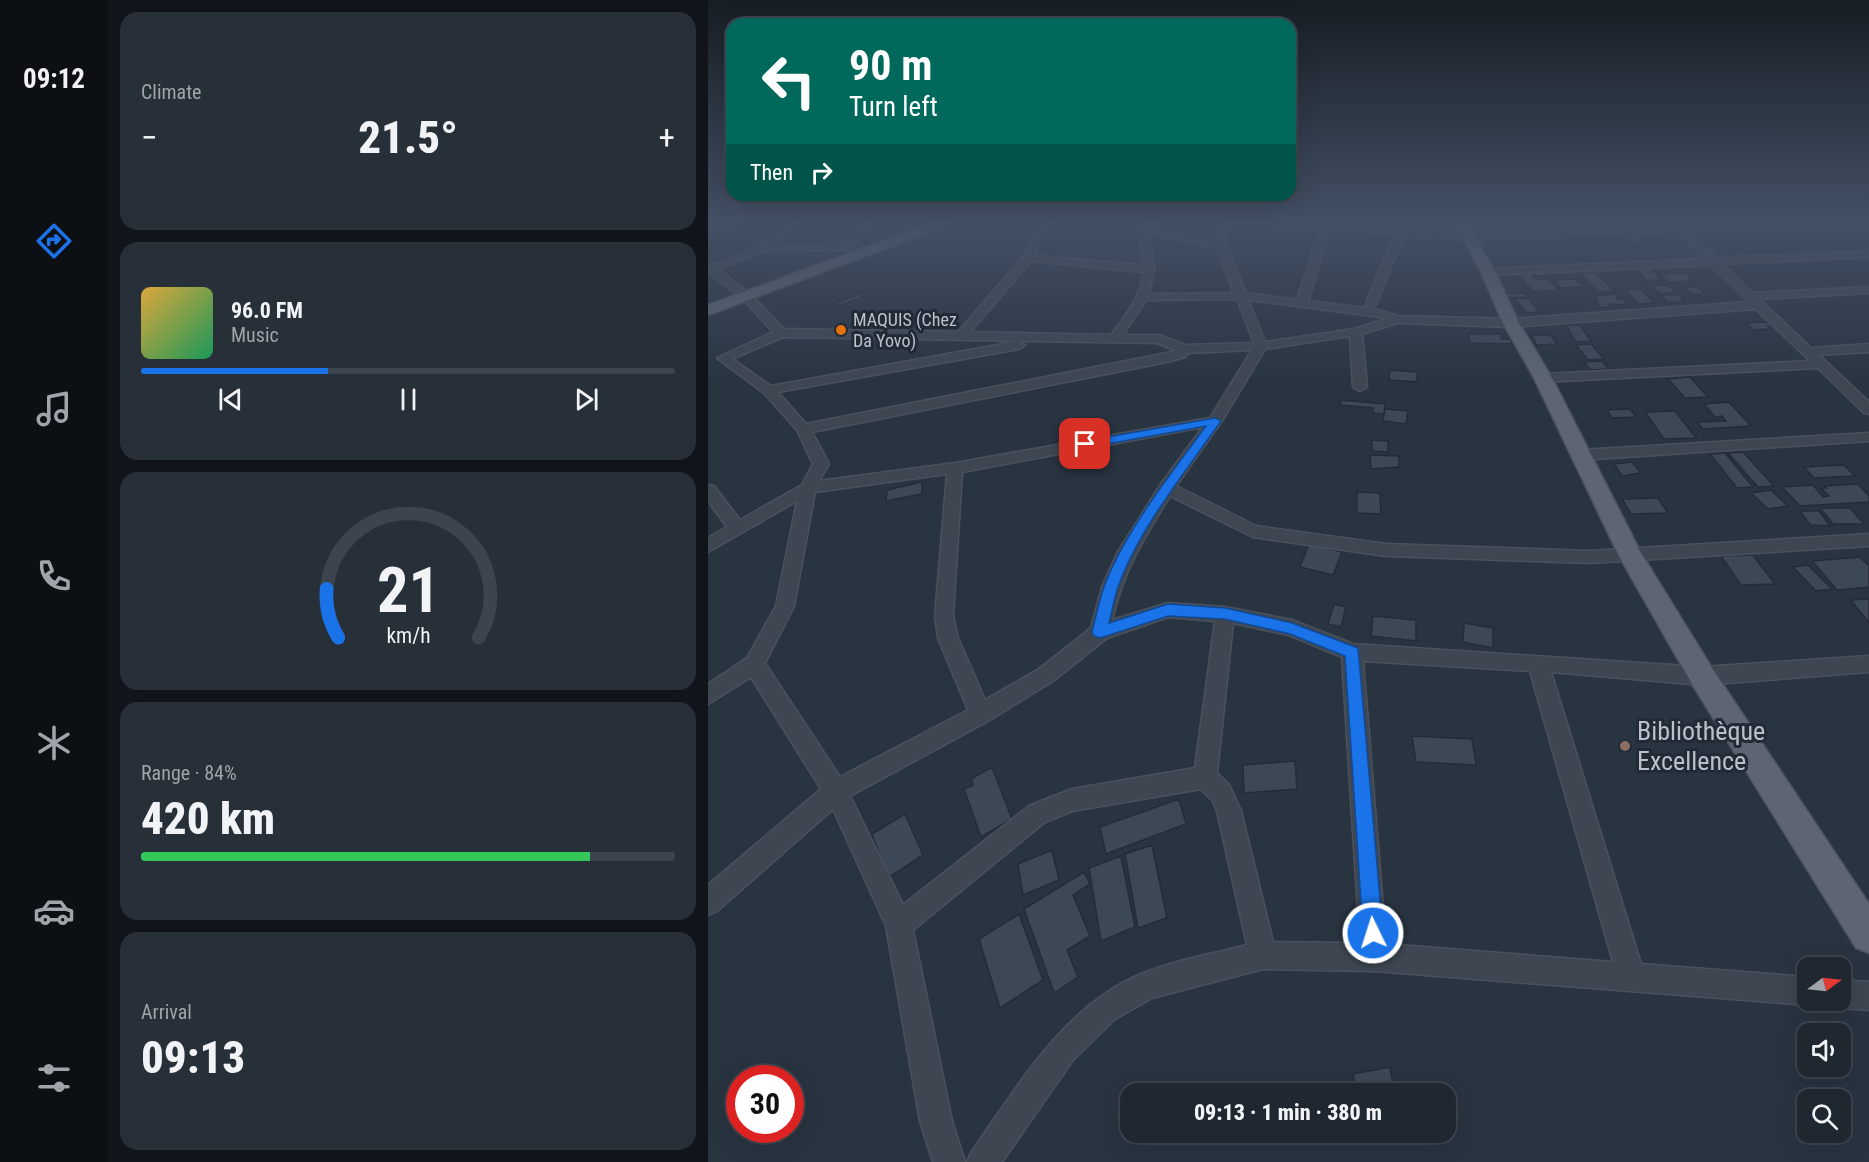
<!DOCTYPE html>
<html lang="en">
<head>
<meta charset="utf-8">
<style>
  body { margin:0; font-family:"Roboto Condensed",sans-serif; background:#272f39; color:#f1f3f6; height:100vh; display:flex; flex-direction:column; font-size:22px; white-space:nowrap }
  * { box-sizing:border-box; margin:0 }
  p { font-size:20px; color:#a1a5ab }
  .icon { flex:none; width:33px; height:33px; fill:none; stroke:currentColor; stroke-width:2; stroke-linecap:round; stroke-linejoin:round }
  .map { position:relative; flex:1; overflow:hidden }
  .details { display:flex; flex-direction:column; gap:12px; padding:12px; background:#11151b; width:600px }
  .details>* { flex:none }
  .banner { position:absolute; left:18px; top:18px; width:570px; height:183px; border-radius:18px; box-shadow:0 6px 24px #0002,0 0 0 2px #3c444d; background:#00695c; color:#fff; overflow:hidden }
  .needle { width:39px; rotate:75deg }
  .controls { position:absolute; left:1089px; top:957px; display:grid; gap:12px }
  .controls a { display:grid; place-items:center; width:54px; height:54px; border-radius:12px; background:#1f2731; box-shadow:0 6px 24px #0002,0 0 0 2px #3c444d; font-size:30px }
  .speed { position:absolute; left:18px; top:1065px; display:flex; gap:12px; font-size:30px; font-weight:700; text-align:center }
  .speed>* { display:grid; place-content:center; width:78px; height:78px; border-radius:50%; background:#1f2731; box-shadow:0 6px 24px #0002,0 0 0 2px #3c444d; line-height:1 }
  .speed .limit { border:9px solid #d22; background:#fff; color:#111 }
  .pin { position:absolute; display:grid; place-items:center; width:51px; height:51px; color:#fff; margin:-26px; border-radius:12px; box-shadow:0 3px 9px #0006 }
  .me { position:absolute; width:66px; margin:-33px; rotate:356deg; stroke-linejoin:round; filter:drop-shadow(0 0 4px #0008) }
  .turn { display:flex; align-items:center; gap:21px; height:126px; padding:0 24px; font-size:27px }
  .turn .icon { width:78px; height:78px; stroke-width:2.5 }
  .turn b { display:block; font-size:42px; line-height:51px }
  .then { display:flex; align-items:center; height:57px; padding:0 24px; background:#0003; gap:12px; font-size:22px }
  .big { font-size:45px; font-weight:800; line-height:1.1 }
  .details .widget { flex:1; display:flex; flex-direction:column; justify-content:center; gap:9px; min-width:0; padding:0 21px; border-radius:18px; background:#272f39 }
  .details .dial { align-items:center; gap:0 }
  .dial svg { height:156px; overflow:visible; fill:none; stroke:#3c444d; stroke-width:7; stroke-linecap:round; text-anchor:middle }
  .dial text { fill:#f1f3f6; stroke:none }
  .song { display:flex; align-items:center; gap:18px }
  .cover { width:72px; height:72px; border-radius:9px; background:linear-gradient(135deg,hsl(40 70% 55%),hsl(150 70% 35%)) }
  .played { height:6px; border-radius:3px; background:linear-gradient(90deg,#1a73e8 35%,#3c444d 35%) }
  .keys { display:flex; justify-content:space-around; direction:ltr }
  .heat { display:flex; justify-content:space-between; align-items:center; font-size:33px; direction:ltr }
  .charge { height:9px; border-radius:4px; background:linear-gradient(90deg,#34c759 84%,#3c444d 0) }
  .trip { position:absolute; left:412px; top:1083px; width:336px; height:60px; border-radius:18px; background:#1f2731; box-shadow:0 6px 24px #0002,0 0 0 2px #3c444d; font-weight:800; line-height:60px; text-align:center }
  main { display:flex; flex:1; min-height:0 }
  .dock { display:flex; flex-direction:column; width:108px; justify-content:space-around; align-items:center; background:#0c1014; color:#a1a5ab }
  .dock .icon { width:42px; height:42px }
  .dock .on { color:#1a73e8 }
  .dock b { font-size:27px; color:#f1f3f6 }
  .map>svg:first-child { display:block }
</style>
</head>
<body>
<main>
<nav class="dock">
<b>09:12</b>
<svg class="icon on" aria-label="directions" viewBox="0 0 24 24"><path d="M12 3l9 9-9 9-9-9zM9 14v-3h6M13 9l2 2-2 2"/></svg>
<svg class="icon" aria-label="music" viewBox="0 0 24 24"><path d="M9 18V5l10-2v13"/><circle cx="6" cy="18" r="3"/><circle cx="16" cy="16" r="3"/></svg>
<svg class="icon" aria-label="phone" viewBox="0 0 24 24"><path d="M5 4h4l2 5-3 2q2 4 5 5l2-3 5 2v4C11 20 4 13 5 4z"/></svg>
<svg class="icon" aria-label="climate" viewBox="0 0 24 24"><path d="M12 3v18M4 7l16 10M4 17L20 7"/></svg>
<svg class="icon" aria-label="car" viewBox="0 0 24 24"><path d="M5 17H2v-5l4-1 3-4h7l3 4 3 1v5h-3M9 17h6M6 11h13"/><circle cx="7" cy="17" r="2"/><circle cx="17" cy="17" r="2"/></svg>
<svg class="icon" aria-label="filters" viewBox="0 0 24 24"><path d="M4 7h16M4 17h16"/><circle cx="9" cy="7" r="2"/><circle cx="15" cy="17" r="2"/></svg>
</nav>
<section class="details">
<div class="widget"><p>Climate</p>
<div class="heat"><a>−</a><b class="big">21.5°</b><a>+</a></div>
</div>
<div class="widget">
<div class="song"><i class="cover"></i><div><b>96.0 FM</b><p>Music</p></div></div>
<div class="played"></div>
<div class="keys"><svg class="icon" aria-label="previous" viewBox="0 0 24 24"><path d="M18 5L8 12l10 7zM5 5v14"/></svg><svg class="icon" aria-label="pause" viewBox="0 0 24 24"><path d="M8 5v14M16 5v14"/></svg><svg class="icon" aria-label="next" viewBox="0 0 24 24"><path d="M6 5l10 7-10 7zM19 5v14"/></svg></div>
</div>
<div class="widget dial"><svg viewBox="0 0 100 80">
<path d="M14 69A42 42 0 1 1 86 69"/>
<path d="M14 69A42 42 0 0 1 8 44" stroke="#1a73e8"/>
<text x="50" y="56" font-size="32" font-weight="700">21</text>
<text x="50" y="72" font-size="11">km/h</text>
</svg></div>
<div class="widget"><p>Range · 84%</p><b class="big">420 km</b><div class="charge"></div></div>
<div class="widget"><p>Arrival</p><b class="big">09:13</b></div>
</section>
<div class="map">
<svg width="1161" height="1162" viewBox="0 0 1161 1162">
  <rect width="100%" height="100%" fill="#293441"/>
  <path fill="#3c4856" stroke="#242c38" stroke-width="1.5" d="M 1067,229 L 1085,229 L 1092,233 L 1075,234 Z
    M 931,235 L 939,243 L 919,243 L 911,236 Z
    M 928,268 L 943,268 L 953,280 L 938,280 Z
    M 822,272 L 828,279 L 840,279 L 851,290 L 825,292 L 809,273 Z
    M 887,272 L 906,291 L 890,292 L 872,273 Z
    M 977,273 L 986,281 L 960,282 L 951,274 Z
    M 868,279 L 875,287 L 852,288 L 846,280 Z
    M 943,285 L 960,285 L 968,293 L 951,293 Z
    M 976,287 L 989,287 L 997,294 L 983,294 Z
    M 932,289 L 946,303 L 930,304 L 917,290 Z
    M 155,293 L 159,295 L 130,306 L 125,304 Z
    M 817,293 L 820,297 L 803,298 L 797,297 L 794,294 Z
    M 908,294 L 910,299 L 916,299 L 919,305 L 900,304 L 902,308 L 892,307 L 887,296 Z
    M 953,295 L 970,295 L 977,302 L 959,302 Z
    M 820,298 L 832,312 L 818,313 L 807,299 Z
    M 1060,322 L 1065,325 L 1059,326 L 1063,329 L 1046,330 L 1038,323 Z
    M 858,325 L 872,325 L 883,341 L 868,342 Z
    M 760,334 L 792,334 L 794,339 L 802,339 L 804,344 L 762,343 Z
    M 823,335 L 843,335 L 849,344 L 829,345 Z
    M 883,344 L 896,359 L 880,360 L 868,345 Z
    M 894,361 L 901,369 L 882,370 L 876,362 Z
    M 682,370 L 709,372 L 709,382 L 681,380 Z
    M 982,377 L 1000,397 L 977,398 L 960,379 Z
    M 633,400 L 677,404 L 676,414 L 665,413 L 665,408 L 632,405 Z
    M 1021,402 L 1043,426 L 995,429 L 989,422 L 1018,421 L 1014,416 L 1007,417 L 996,404 Z
    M 677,409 L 700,411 L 698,424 L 675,421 Z
    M 922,409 L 928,417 L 904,418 L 899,410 Z
    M 967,411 L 988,438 L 956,439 L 937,412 Z
    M 664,440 L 680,441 L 680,452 L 664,451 Z
    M 1035,452 L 1066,486 L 1050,487 L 1020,453 Z
    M 1017,453 L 1045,487 L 1029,488 L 1002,454 Z
    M 662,455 L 691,456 L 691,467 L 663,469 Z
    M 924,462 L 933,473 L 914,476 L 906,464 Z
    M 1136,465 L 1147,476 L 1106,478 L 1096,467 Z
    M 214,482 L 214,494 L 178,501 L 179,490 Z
    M 1150,484 L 1161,496 L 1161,502 L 1092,506 L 1074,487 L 1105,485 L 1115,497 L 1121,496 L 1113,488 L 1118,488 L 1116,486 Z
    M 1063,490 L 1080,506 L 1060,509 L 1043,493 Z
    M 649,492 L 672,493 L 673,514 L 649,513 Z
    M 950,498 L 960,513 L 923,514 L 914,499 Z
    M 1112,508 L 1142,508 L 1156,524 L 1125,524 Z
    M 1092,511 L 1111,511 L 1122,526 L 1102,525 Z
    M 601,544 L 634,552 L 625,575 L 592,567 Z
    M 1045,555 L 1067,584 L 1033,585 L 1013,556 Z
    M 1152,557 L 1161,566 L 1161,587 L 1129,590 L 1104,561 Z
    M 1100,565 L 1124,589 L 1108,591 L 1085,567 Z
    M 1161,599 L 1161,623 L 1143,600 Z
    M 626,604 L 638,607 L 633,627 L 620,624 Z
    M 665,616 L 708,620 L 708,641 L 663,636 Z
    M 756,623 L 785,628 L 785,648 L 755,642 Z
    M 704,736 L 764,739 L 768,765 L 708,762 Z
    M 587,761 L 589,789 L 536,793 L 535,765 Z
    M 284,767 L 304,819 L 273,837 L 256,789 L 265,785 L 263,779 Z
    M 471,799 L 478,824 L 398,854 L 392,827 Z
    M 197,814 L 215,855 L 180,878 L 164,834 Z
    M 444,845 L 459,918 L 430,928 L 417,854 Z
    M 344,850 L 351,880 L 315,895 L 310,864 Z
    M 413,856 L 427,927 L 393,941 L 381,868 Z
    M 376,872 L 382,884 L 365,895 L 382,936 L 359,950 L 370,977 L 346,993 L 316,909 Z
    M 311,914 L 335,980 L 292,1008 L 271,939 Z
    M 682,1067 L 687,1094 L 648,1094 L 645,1074 Z
    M 655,1132 L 691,1132 L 656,1140 Z"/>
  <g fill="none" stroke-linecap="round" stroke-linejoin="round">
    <g stroke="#4a515d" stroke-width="3">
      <path id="minor" d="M 15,220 L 27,220 L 0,232 L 0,226 Z
        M 86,220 L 96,220 L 66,246 L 135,244 L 161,220 L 171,220 L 143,247 L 150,255 L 149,257 L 141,257 L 135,250 L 56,251 L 10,269 L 42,294 L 76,329 L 250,332 L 315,257 L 329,229 L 341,220 L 351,220 L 338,230 L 326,256 L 435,265 L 430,230 L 444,220 L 455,220 L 443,229 L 508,241 L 508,229 L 519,220 L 618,223 L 760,234 L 826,231 L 815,220 L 824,220 L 836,231 L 966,226 L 964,223 L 969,220 L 976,225 L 1056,220 L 1095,220 L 1091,223 L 981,230 L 1008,258 L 1161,251 L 1161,257 L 1014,264 L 1044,293 L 1161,287 L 1161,293 L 1051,299 L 1103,348 L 1161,344 L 1161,352 L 1111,355 L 1161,402 L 1161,414 L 1156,413 L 1110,368 L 835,382 L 828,378 L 835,374 L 1102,361 L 1048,309 L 803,327 L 690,323 L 654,334 L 659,387 L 652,391 L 645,387 L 642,336 L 557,349 L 514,421 L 468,486 L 548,526 L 678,544 L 882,551 L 1161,534 L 1161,546 L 882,563 L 678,556 L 545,537 L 462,496 C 435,540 416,569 404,620 L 460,603 L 517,607 L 584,620 L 645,644 L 994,667 L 1161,656 L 1161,672 L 994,685 L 843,672 L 933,964 L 1100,977 L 1100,1000 L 1110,1001 L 1100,1005 L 666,971 L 555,969 L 444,998 L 407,1019 L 365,1060 L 294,1162 L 259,1162 L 264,1151 C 311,1085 355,1007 433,974 C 466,960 505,954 539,945 L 509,811 L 505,801 L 493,789 L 364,811 L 337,822 L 205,930 L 244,1121 L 257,1162 L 225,1162 L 212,1121 L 178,926 L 125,809 L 9,911 L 0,915 L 0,885 L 113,789 L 43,677 L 0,704 L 0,684 L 39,658 L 68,606 L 89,501 L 0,552 L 0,538 L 19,527 L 0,501 L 0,485 L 6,486 L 32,520 L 94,485 L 105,464 L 89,430 L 56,393 L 9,358 L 65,332 L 34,298 L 0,272 L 0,264 C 26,264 68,238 86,220 ZM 521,227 L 612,229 L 589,300 L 538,293 L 518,245 L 518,230 ZM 622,229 L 687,234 L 656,308 L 600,301 ZM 971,231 L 997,259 L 780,269 L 775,272 L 780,275 L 1003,265 L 1042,302 L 803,319 L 690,316 L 666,309 L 696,235 L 760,240 ZM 441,234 L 509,247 L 526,293 L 441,294 L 446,269 ZM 323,261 L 435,272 C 434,296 417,316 403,335 L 262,332 ZM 529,299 L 546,343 L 477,345 L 451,335 L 415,335 L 438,300 ZM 540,300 L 673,317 L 678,319 L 646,329 L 557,342 ZM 75,337 L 449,343 L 469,351 L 98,424 L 70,392 L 311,349 L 317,345 L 311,341 L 63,386 L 24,359 ZM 544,350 L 502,418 L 247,463 L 111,481 L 121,464 L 104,432 L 459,362 L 477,357 L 480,353 ZM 495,427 L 453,484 L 411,550 L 394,587 L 383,628 L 331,669 L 277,700 L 250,638 L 245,616 L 254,472 ZM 239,474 L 227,616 L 230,638 L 260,710 L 132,777 L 57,663 L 86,606 L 107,492 ZM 460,617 L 507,621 L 487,768 L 364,789 L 321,806 L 195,905 L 142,796 L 280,721 L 345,681 L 399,638 ZM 525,623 L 581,635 L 634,657 L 652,943 L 565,942 L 533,811 L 521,785 L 509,773 ZM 655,661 L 822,671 L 905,962 L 678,944 Z
        M 1161,433 L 1161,441 L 873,460 L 866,455 L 873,450 Z
        M 1132,980 L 1161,982 L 1161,1010 L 1132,1008 L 1122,1004 L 1121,1000 L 1132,1000 Z"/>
    </g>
    <g stroke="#4a515d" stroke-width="3">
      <path id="major" d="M 232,220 L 248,220 L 246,223 L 0,315 L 0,305 Z
        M 745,220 L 757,220 L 787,272 L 811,323 L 844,378 L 933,553 L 1004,668 L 1161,904 L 1161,953 L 1148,948 L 984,684 L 911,556 L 826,378 L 795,323 L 773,272 Z"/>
    </g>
    <use href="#minor" fill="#3d4651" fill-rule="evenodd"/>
    <use href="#major" fill="#5c6571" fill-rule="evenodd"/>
  </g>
  <linearGradient id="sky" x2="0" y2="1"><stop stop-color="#171d24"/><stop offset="0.58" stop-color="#435065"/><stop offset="1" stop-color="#435065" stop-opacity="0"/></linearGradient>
  <rect width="1161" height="382" fill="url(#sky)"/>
  <path fill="#1a73e8" stroke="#114b97" stroke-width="1.5" d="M 507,418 L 513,421 C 478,471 430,530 410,587 C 406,598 404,611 401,623 L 460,604 L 517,608 L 584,623 L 650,648 L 675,933 L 672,940 L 665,943 L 658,940 L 655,933 L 637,656 L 582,634 L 517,619 L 460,616 L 392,638 L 386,636 L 384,632 C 388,617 391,601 396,587 C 417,531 463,474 498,426 L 377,448 L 372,444 L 377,441 Z"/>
  <circle fill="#e8710a" stroke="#222a36" stroke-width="2" cx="133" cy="330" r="6"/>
  <circle fill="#8d6e63" stroke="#222a36" stroke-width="2" cx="917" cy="746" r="6"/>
  <g text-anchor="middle" stroke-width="6" stroke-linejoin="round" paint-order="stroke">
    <g font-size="18" fill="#bbc1cb" stroke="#222a36" text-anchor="start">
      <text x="145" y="326">MAQUIS (Chez<tspan x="145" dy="21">Da Yovo)</tspan></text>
    </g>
    <g font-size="26" fill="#bbc1cb" stroke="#222a36" text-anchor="start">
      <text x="929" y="740">Bibliothèque<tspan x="929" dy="30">Excellence</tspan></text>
    </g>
  </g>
</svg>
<div class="controls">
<a><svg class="needle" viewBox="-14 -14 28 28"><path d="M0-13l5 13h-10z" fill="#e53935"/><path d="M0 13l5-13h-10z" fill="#a1a5ab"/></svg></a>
<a><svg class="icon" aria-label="sound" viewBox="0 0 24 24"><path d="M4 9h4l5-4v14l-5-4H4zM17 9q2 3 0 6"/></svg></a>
<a><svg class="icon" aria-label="search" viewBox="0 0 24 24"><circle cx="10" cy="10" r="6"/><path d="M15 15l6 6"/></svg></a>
</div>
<div class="speed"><div class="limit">30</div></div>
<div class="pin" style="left:377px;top:444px;background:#d93025"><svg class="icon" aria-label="arrive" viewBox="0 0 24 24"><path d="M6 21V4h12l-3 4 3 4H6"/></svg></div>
<svg class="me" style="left:665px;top:933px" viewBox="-20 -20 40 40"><circle r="17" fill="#1a73e8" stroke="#fff" stroke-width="3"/><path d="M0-11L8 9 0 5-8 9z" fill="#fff"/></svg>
<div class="trip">09:13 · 1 min · 380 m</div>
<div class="banner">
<div class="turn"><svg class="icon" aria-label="left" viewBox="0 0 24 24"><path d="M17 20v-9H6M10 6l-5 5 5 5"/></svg><div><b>90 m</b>Turn left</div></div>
<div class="then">Then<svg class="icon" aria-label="right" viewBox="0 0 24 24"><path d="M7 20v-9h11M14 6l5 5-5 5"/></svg></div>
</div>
</div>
</main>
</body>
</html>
